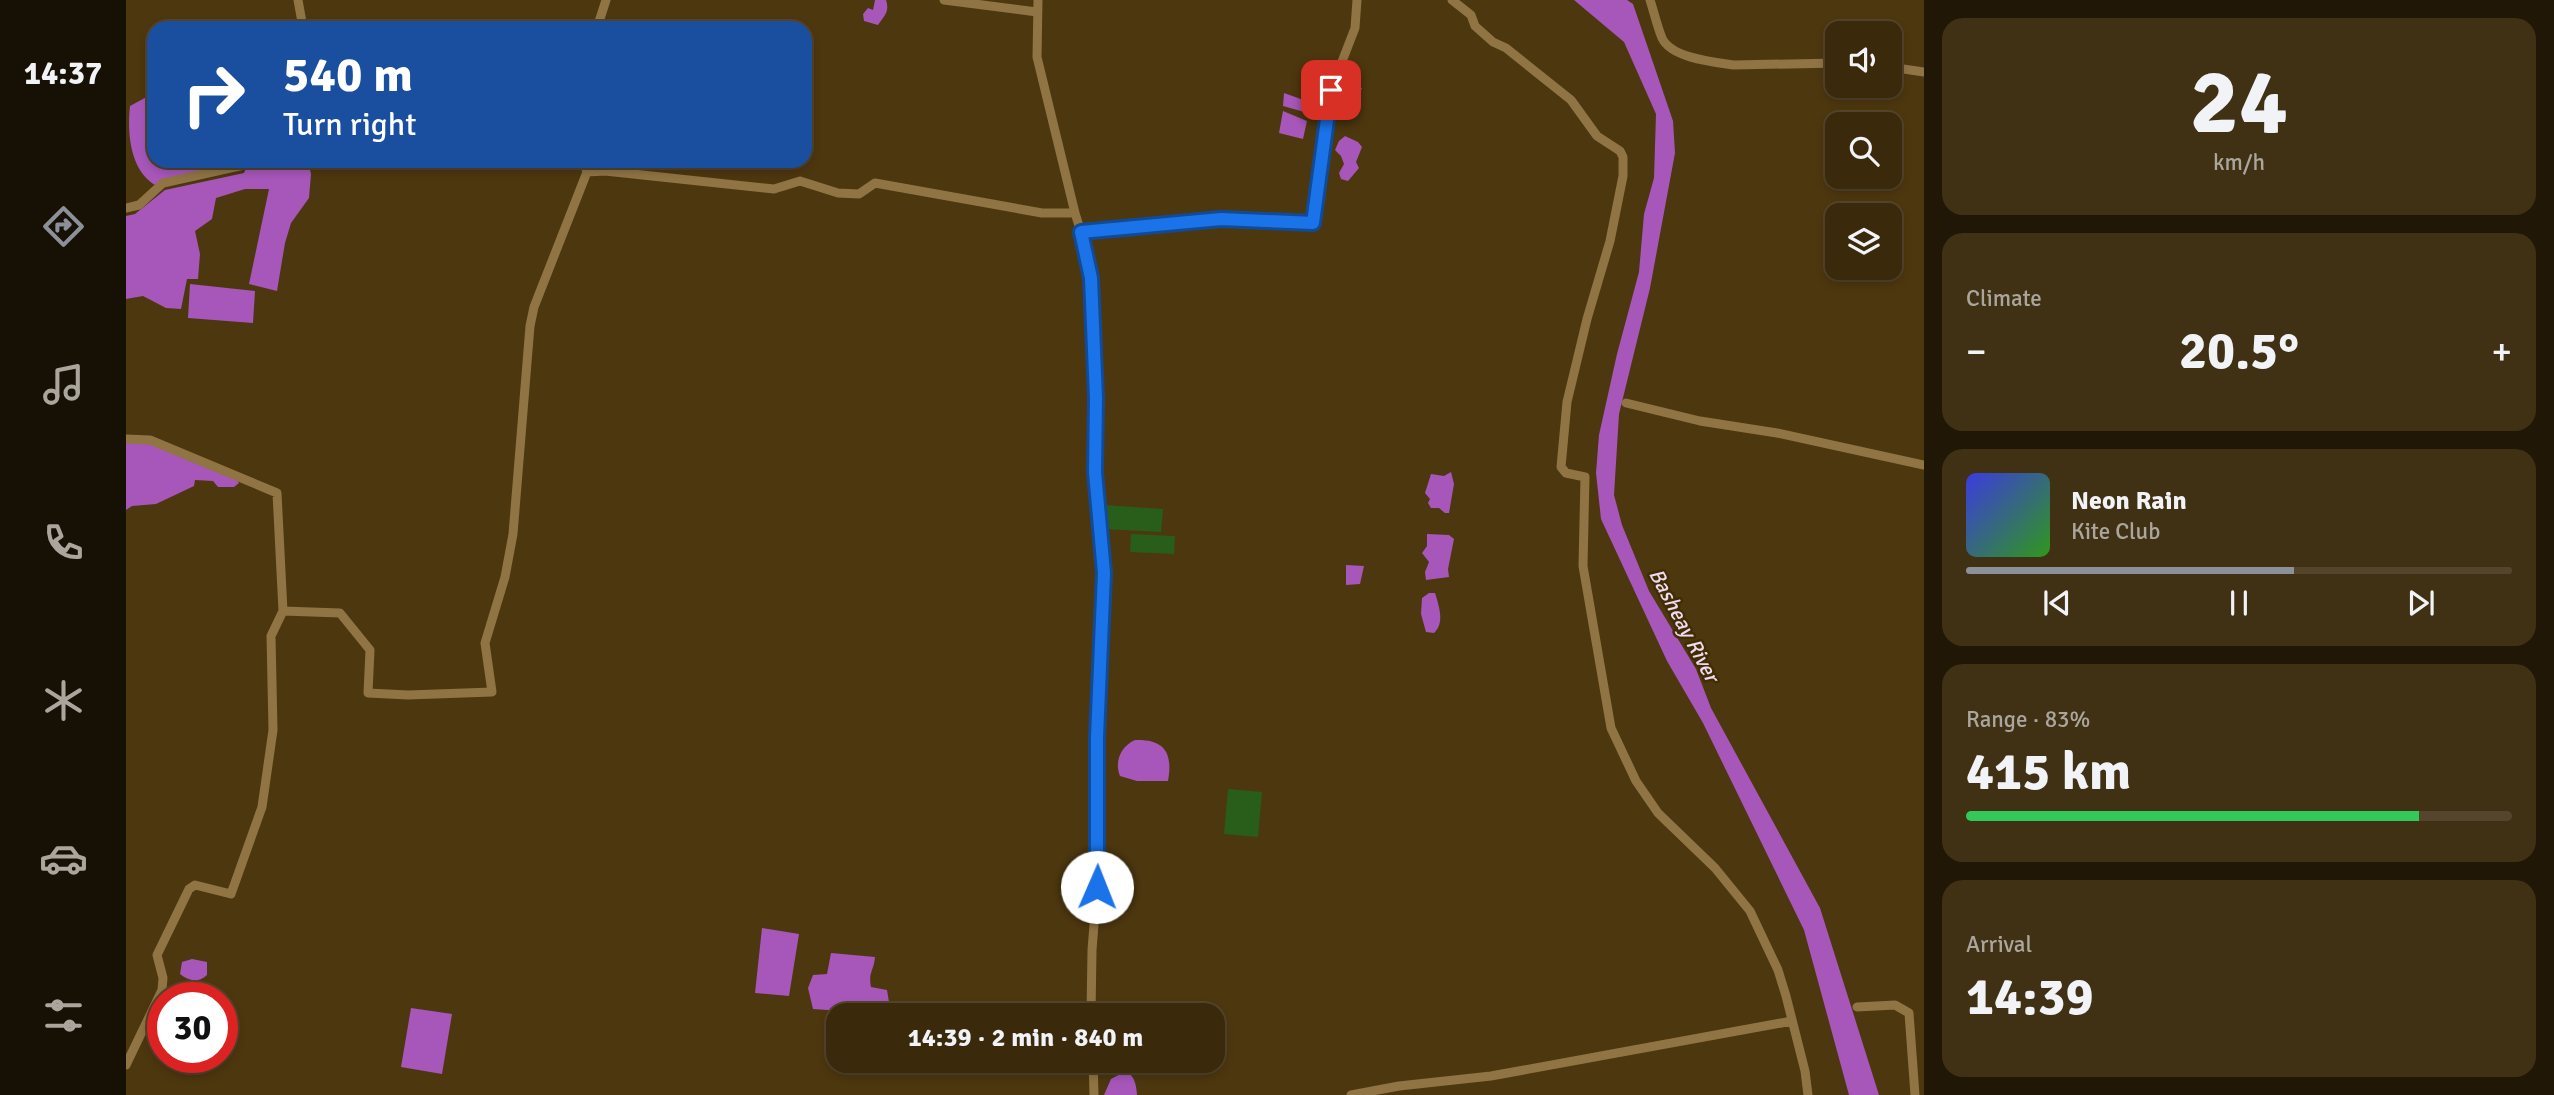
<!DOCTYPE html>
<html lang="en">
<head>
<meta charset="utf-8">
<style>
  body { margin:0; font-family:Signika,sans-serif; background:#413114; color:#f1f3f6; height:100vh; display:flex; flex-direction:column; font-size:26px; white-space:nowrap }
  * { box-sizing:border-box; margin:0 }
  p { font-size:23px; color:#aba69d }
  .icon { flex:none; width:38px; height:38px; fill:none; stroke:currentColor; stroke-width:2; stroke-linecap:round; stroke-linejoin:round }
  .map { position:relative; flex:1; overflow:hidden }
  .drawer { display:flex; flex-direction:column; gap:18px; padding:18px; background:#201706; width:630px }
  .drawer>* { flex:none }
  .guide { position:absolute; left:21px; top:21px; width:665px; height:147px; border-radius:21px; box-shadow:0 4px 10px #0003,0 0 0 2px #54452c; background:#1a4fa0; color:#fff; overflow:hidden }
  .controls { position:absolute; left:1699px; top:21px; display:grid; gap:14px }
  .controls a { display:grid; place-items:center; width:77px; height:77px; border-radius:14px; background:#3a290b; box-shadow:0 4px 10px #0003,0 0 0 2px #54452c; font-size:35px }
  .speed { position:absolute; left:21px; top:982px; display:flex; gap:14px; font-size:35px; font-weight:700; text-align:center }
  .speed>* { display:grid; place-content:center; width:91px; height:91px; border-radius:50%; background:#3a290b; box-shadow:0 4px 10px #0003,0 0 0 2px #54452c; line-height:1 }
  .speed .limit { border:10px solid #d22; background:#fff; color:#111 }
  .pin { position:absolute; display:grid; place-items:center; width:60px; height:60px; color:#fff; margin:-30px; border-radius:14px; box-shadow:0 4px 10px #0006 }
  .me { position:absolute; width:77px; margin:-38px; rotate:1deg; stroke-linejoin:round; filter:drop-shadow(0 0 5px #0008) }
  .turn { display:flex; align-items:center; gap:24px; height:147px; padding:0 21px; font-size:32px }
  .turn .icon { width:91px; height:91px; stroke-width:2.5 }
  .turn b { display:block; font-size:49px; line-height:60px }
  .big { font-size:52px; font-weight:800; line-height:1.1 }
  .drawer .tile { flex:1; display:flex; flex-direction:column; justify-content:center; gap:10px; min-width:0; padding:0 24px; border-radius:21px; background:#413114 }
  .drawer .dial { align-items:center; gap:0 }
  .dial b { font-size:91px; line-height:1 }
  .song { display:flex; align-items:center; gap:21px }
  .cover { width:84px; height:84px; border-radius:10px; background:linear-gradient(135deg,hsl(240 70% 55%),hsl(110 70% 35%)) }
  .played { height:7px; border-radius:4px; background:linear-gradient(90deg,#8c9099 60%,#54452c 60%) }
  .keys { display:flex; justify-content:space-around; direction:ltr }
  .heat { display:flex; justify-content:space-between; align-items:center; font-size:38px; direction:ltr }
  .charge { height:10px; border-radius:5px; background:linear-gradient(90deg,#34c759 83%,#54452c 0) }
  .trip { position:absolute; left:700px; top:1003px; width:399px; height:70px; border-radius:21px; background:#3a290b; box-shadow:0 4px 10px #0003,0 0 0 2px #54452c; font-weight:800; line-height:70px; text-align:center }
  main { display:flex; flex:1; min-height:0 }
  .menu { display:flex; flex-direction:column; width:126px; justify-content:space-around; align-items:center; background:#171004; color:#aba69d }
  .menu .icon { width:49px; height:49px }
  .menu .on { color:#8c9099 }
  .menu b { font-size:32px; color:#f1f3f6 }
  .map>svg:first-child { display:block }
</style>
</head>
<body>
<main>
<nav class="menu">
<b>14:37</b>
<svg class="icon on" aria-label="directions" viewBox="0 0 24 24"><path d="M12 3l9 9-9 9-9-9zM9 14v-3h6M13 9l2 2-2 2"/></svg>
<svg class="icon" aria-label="music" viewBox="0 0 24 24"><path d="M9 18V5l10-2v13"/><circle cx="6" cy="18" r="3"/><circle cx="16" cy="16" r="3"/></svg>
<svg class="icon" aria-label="phone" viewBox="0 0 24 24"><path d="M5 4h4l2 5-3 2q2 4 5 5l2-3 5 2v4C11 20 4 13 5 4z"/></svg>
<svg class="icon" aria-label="climate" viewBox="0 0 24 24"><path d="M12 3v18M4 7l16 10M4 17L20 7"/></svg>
<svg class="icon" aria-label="car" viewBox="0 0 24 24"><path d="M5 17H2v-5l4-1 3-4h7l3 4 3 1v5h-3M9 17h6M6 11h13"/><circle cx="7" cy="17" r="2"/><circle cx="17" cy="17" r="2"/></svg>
<svg class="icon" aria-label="filters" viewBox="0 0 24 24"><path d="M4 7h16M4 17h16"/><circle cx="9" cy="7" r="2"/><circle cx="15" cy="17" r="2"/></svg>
</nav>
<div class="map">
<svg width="1798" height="1095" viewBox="0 0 1798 1095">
  <rect width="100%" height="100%" fill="#4d370f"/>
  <path fill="#285e1a" d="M 979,505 L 1037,509 L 1035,532 L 977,529 Z
    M 1005,534 L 1049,536 L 1048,554 L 1004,552 Z
    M 1102,789 L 1136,792 L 1132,837 L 1098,834 Z"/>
  <path fill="#a757ba" d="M 749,0 L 760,0 C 764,12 758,16 752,25 L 738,21 L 737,14 L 742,8 L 747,10 Z
    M 1448,0 L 1501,0 L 1507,4 L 1547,121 L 1549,153 L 1524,288 L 1493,414 L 1488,495 L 1496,525 L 1523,591 L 1570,669 L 1585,708 L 1694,908 L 1753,1095 L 1723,1095 L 1678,930 L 1577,723 L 1541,661 L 1475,519 L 1470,473 L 1473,435 L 1491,354 L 1513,272 L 1518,214 L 1528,178 L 1530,114 L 1498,42 Z
    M 1220,86 L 1236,88 L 1223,114 L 1212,111 L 1207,104 L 1212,92 Z
    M 28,93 L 28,161 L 114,161 L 111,166 L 31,186 C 4,172 1,133 4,106 Z
    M 1158,93 L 1186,103 L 1182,113 L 1157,106 Z
    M 1157,111 L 1181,121 L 1177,139 L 1153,133 Z
    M 1219,136 L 1232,142 L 1236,147 L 1230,162 L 1233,168 L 1222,181 L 1215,179 L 1213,173 L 1218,164 L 1215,156 L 1209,150 L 1213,141 Z
    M 123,161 L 182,161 L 185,174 L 183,198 L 165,223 L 159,243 L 151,291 L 123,284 L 143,189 L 119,189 L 90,198 L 86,219 L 69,231 L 74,254 L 72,279 L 61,279 L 55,309 L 40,308 L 17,296 L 0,299 L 0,216 L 9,214 L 39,190 L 118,173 Z
    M 64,284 L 129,291 L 127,323 L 62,318 Z
    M 0,440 L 21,441 L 109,477 L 113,483 L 108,487 L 92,487 L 87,481 L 69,480 L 68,486 L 30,504 L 6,506 L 0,510 Z
    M 1325,472 L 1328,484 L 1323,513 L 1319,513 L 1313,508 L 1305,508 L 1302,503 L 1304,499 L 1299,493 L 1305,474 L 1318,476 Z
    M 1301,534 L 1323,535 L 1328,539 L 1322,569 L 1323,577 L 1300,580 L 1299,572 L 1303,562 L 1296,553 L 1301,546 Z
    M 1220,565 L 1238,566 L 1234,584 L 1220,585 Z
    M 1303,593 L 1309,593 C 1313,606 1319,623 1308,633 L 1300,632 L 1295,614 L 1296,598 Z
    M 1009,740 C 1039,739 1047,753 1042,781 L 1011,781 L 994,776 C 988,762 995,746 1009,740 Z
    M 636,928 L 673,934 L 663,996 L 629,993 Z
    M 705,953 L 749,957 C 748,971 742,972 745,987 L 761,990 L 763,1002 L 757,1014 L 687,1009 L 682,988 L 687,975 L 701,974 Z
    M 66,959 L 81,962 L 81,975 C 73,983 62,981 54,974 L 56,962 Z
    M 285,1008 L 326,1014 L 316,1074 L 275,1067 Z
    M 1000,1071 C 1009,1077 1010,1084 1011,1095 L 978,1095 L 985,1079 Z"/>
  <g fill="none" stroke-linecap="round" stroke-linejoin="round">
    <path stroke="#907444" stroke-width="9" d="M 172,0 L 177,28
      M 818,0 L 911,12
      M 912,0 L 911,57 L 949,213
      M 1326,0 L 1345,15 L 1349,26 L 1367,42 L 1380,48 L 1445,100 L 1471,136 L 1494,151 L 1497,157 L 1497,176 L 1484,241 L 1461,319 L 1441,402 L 1435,467 L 1440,473 L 1459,477 L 1457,566 L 1485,728 L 1510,781 L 1532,813 L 1589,868 L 1624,911 L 1652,970 L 1660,996 L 1679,1071 L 1682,1095
      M 1524,0 C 1528,12 1531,26 1536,38 C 1545,58 1587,62 1608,65 L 1712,63
      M 471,28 L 480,0
      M 1764,67 L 1798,72
      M 457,161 L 461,172 L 479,171 L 648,189 L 674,181 L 712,193 L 733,194 L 749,183 L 916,213 L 949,213 L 955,232 L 1095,219 L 1187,223 L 1205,90 L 1229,28 L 1231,0
      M 0,208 L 13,205 L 37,183 L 118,165 L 120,161
      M 955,232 L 965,278 L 971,439 L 969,472 L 978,573 L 971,737 L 971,887 L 966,950 L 965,1015
      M 1500,403 L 1574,421 L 1651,433 L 1798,465
      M 0,439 L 24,440 L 151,493 L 157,611 L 214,613 L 244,650 L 242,693 L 282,695 L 366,692 L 359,643 L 379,577 L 387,534 L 404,326 L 408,307 L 461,172
      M 1731,1007 L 1769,1005 L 1783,1013 L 1789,1095
      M 967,1060 L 968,1095
      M 0,1065 L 36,990 L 37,978 L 31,955 L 63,889 L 69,885 L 105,894 L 136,807 L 147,730 L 145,636 L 157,611
      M 1225,1095 L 1273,1086 L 1365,1076 L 1666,1021"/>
  </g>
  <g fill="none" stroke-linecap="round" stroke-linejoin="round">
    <g stroke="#114b97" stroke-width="18">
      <path id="route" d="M 971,887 L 971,737 L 978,573 L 969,472 L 970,398 L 965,278 L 955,232 L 1095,219 L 1187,223 L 1205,90"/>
    </g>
    <use href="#route" stroke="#1a73e8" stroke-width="12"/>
  </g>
  <g text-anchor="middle" stroke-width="5" stroke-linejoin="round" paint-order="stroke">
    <g font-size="21" font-style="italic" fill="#efdbf3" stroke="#422d02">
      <text transform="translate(1558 625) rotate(62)" y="7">Basheay River</text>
    </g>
  </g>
</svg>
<div class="controls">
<a><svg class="icon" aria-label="sound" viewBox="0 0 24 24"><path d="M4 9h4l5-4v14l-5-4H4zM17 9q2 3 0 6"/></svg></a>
<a><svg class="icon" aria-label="search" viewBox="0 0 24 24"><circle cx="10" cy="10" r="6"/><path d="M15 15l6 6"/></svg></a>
<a><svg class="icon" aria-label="layers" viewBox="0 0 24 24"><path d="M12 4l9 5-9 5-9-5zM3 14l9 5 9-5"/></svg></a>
</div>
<div class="speed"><div class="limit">30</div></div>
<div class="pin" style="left:1205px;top:90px;background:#d93025"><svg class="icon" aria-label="arrive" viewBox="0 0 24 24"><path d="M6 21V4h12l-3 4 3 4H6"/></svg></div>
<svg class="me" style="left:971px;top:887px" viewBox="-20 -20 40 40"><circle r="19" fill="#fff"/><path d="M0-13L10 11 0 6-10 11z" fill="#1a73e8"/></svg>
<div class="trip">14:39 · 2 min · 840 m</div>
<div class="guide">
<div class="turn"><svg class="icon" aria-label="right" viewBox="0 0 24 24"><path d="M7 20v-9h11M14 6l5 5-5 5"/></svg><div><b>540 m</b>Turn right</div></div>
</div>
</div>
<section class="drawer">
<div class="tile dial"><b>24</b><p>km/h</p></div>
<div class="tile"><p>Climate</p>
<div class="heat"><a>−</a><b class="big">20.5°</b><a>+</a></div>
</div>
<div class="tile">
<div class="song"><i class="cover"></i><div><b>Neon Rain</b><p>Kite Club</p></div></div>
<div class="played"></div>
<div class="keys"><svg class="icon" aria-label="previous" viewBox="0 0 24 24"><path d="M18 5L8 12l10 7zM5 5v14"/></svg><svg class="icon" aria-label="pause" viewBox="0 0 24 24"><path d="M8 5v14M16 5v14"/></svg><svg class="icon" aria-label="next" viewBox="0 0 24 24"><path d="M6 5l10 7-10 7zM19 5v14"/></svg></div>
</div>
<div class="tile"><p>Range · 83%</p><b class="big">415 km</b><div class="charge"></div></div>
<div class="tile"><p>Arrival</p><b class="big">14:39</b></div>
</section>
</main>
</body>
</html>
